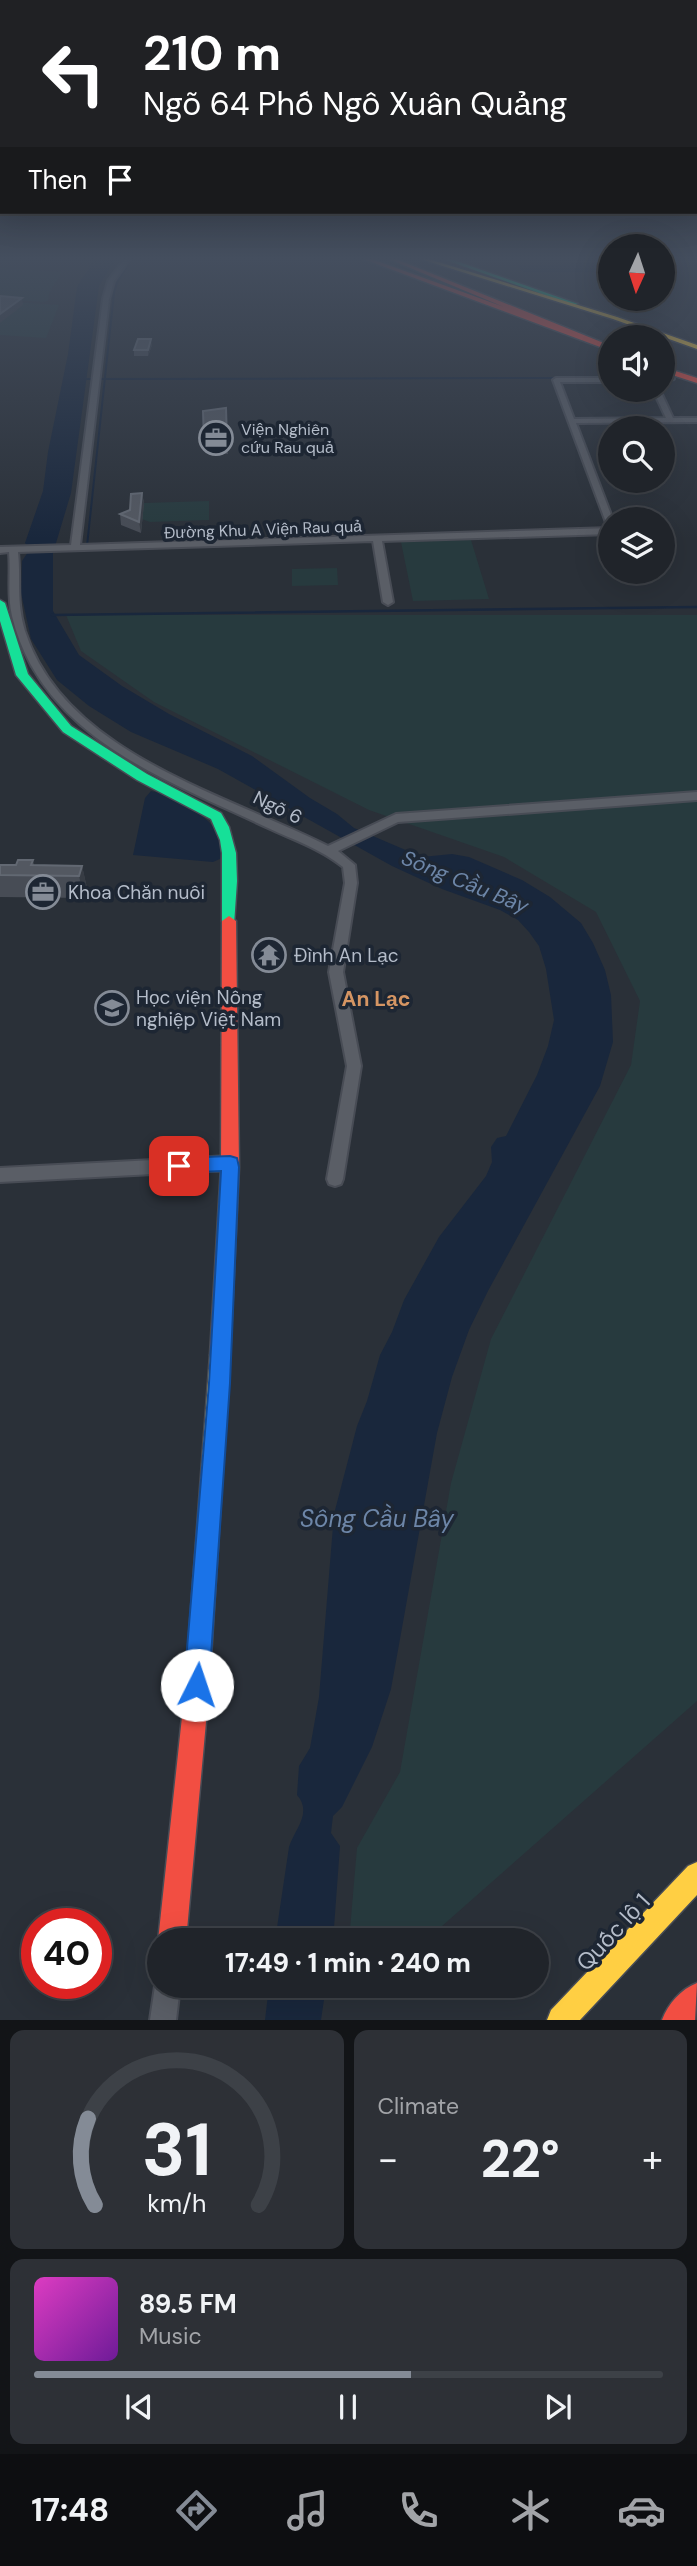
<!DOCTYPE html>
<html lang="en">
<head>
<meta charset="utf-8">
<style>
  body { margin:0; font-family:"DM Sans",sans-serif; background:#2d3036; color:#f1f3f6; height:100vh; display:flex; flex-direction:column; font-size:26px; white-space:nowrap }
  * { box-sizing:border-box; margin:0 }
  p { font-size:23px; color:#a2a4a8 }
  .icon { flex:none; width:38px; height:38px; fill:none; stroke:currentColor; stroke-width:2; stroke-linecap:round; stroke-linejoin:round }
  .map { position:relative; height:2020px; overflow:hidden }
  .drawer { display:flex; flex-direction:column; gap:10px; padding:10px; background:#121417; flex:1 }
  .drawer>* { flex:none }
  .guide { position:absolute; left:0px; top:0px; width:698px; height:214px; box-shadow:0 7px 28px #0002,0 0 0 2px #3d4147; background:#202124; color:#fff; overflow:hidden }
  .needle { width:46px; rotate:183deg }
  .fabs { position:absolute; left:598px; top:234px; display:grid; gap:14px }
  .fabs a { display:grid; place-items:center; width:77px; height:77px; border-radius:50%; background:#20242a; box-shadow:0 7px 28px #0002,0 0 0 2px #3d4147; font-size:35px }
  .speed { position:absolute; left:21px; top:1908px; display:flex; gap:14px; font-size:35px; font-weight:700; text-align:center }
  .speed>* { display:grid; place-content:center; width:91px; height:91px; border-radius:50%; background:#20242a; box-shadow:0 7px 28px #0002,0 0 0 2px #3d4147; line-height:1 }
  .speed .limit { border:10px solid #d22; background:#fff; color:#111 }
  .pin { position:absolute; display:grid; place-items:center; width:60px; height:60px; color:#fff; margin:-30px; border-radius:14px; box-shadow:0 4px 10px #0006 }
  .me { position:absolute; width:77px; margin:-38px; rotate:4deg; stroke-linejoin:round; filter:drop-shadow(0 0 5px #0008) }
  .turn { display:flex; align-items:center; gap:24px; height:147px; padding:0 28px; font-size:32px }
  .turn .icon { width:91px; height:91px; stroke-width:2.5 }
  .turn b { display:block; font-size:49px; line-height:60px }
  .then { display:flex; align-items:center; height:66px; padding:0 28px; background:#0003; gap:14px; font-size:26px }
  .big { font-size:52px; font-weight:800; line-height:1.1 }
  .drawer .card { flex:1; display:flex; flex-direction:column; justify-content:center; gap:10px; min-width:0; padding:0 24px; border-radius:14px; background:#2d3036 }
  .drawer .dial { align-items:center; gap:0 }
  .dial svg { height:182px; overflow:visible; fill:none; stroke:#3d4147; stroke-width:7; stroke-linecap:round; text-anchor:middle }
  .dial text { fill:#f1f3f6; stroke:none }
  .song { display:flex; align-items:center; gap:21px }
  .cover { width:84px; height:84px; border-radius:10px; background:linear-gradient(135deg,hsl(310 70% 55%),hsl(280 70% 35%)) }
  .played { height:7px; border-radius:4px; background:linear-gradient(90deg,#848b96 60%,#3d4147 60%) }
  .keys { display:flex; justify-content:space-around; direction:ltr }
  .heat { display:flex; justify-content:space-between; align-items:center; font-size:38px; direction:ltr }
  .drawer .tiles { flex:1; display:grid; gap:10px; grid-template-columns:1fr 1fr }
  .card:last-child { grid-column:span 2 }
  .trip { position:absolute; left:147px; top:1928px; width:402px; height:70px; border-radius:35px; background:#20242a; box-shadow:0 7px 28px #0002,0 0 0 2px #3d4147; font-weight:800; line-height:70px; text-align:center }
  .tab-bar { display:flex; height:112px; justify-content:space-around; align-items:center; background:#0d0e11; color:#a2a4a8 }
  .tab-bar .icon { width:49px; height:49px }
  .tab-bar .selected { color:#848b96 }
  .tab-bar b { font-size:32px; color:#f1f3f6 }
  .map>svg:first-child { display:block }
</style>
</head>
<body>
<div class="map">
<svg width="697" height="2020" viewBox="0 0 697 2020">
  <rect width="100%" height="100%" fill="#2a3038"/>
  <path fill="#273a3e" d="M 0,268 L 62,272 L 49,293 L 48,301 L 43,302 L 0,299 Z
    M 0,301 L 59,305 L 46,338 L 0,335 Z
    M 209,501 L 209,520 L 150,522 L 142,519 L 144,503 Z
    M 471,540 L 489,599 L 413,601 L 401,542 Z
    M 337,568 L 338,585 L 292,586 L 292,569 Z
    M 66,615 L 697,615 L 697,1701 L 425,1941 L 349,1941 L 357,1848 L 400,1772 L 451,1483 L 491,1339 L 631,1065 L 640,1001 L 596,912 L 504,857 L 369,810 L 154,702 L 81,651 Z"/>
  <path fill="#19273c" d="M 96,257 L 117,257 L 99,286 L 71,493 L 53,553 L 53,611 L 79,655 L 122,686 L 169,714 L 252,756 L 310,798 L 337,814 L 354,828 L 422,857 L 452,854 L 469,857 L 522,880 L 550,897 L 581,923 L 593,943 L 605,970 L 611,995 L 613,1042 L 600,1086 L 488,1291 L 469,1330 L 452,1377 L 437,1433 L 391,1689 L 372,1747 L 342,1807 L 333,1816 L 331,1833 L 340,1846 L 333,1941 L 275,1941 L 289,1847 C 294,1830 313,1813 297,1795 L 299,1766 L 310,1748 L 319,1697 L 334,1514 L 357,1426 L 367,1401 L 380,1355 L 392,1332 L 404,1300 L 439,1237 L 486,1176 L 492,1162 L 491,1147 L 497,1138 L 506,1136 L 537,1075 L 548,1046 L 554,1020 L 546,969 L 539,946 L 529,932 L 518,920 L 500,910 L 442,889 L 392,866 L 218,769 L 131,732 L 89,706 L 57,680 L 31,639 L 21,593 L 22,561 L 30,549 L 25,543 L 43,491 L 48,452 L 68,354 L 77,287 Z
    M 611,263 L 611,272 L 523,272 L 518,265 Z
    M 151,791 L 160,793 C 188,808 229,821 220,859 L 213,862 L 133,855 L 145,798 Z
    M 269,1986 L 326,1986 L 321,2020 L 265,2020 Z"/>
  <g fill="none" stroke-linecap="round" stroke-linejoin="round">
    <path stroke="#19273c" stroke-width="2" d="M 588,378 L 611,378
      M 84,379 L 560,378
      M 87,546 L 114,293 L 118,280 L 133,257"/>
    <path stroke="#19273c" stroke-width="2.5" d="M 52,615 L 697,607"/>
    <g stroke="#484c55" stroke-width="4">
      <path id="street" d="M 126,257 L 131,257 L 114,281 L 109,299 L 80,545 L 611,528 L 611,534 L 382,541 L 393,602 L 388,605 L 383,602 L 373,541 L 18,552 C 21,582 16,600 25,631 C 64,753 225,794 328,846 L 396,814 L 697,792 L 697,800 L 398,822 L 338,851 L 355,865 L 357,883 L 343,972 L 361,1066 L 343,1179 L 341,1184 L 335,1186 L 329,1184 L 327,1179 L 347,1066 L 329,972 L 345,883 L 343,867 C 321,849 294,840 268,828 C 167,780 41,737 12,616 C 7,594 11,574 9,552 L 0,553 L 0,547 L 71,545 L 103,299 L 108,281 Z
        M 663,377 L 674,379 L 663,381 Z
        M 556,378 L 611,378 L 611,382 L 560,382 L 574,419 L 666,418 L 653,390 L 660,390 L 673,418 L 697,418 L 697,422 L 576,423 L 613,520 L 611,520 L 611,527 L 607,525 L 553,380 Z
        M 230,1156 L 236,1158 L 238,1163 L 236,1168 L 230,1170 L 0,1182 L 0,1168 Z
        M 159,1977 L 159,1986 L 180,1986 L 176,2020 L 150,2020 L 155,1986 Z"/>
    </g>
    <g stroke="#484c55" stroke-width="3">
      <path id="fast" d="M 437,257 L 445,257 L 578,304 L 573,305 Z
        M 0,600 L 5,603 L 28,674 L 71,726 L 147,774 L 221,813 L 229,827 L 236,853 L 237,881 L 234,925 L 229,926 L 222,921 L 222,853 L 220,840 L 211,819 L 137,780 L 63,732 L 16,675 L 0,621 Z"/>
    </g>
    <g stroke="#484c55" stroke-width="3">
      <path id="slow" d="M 414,257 L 422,257 L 617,317 L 697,345 L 697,349 L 613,319 Z
        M 220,1345 L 227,1348 L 230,1355 L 209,1689 L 206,1698 L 197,1701 L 188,1698 L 185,1689 L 210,1355 L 213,1348 Z
        M 697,1862 L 697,1895 L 580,2020 L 547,2020 L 551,2010 L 688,1866 Z"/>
    </g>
    <g stroke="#484c55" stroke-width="3">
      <path id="jam" d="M 358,257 L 366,257 L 504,307 L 384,257 L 391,257 L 611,346 L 611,351 Z
        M 663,367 L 697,378 L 697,383 L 663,372 Z
        M 229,916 L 236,921 L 239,1167 L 230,1355 L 227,1362 L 220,1365 L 213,1362 L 210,1355 L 221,1167 L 222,921 Z
        M 197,1677 L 206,1680 L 209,1689 L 186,1941 L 159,1941 L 159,1944 L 158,1941 L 185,1689 L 188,1680 Z
        M 697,1983 L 695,2020 L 662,2020 C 668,2004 681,1989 697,1983 Z"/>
    </g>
    <use href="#street" fill="#5a5e66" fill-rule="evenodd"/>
    <use href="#fast" fill="#16e098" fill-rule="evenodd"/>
    <use href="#slow" fill="#ffcf43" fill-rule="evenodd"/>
    <use href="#jam" fill="#f24e42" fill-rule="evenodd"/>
  </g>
  <path fill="#474c55" d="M 152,345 L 148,356 L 134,356 L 134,350 Z
    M 226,408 L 228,454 L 205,453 L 204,440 Z
    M 142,493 L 144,503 L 141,533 L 121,525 L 120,514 L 130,510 Z
    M 33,860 L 34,865 L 82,866 L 87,888 L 84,898 L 0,897 L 0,865 L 16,865 Z"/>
  <path fill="#373c44" d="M 22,298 L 23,305 L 0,323 L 0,314 Z
    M 151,339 L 152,345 L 148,356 L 148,350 Z
    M 142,493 L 144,503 L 141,533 L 139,522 Z
    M 82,866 L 87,888 L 84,898 L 79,876 Z"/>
  <path fill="#535861" stroke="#626872" stroke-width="2" d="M 0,296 L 22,298 L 0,314 Z
    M 138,339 L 151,339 L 148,350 L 134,350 Z
    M 226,408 L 227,441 L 204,440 L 203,411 Z
    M 142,493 L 139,522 L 120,514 L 130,510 L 131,494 Z
    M 18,860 L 33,860 L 31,865 L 82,866 L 79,876 L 0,875 L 0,865 L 16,865 Z"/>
  <linearGradient id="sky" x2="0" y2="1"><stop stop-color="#171a1f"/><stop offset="0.48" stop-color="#444e5e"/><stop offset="1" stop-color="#444e5e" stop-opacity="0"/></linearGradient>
  <rect width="697" height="539" fill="url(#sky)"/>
  <path fill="#1a73e8" stroke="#114b97" stroke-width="2" d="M 230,1156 L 237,1158 L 239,1167 L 230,1383 L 209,1685 L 205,1694 L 197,1697 L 188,1694 L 184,1685 L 209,1383 L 221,1171 L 179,1173 L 173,1171 L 170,1166 L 173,1160 L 179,1158 Z"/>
  <defs>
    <g id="office-ring" transform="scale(1.75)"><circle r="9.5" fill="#1d2633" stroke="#848b96" stroke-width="1.5"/><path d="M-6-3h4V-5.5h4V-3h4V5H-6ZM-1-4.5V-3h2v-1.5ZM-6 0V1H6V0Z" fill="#848b96"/></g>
    <g id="temple-ring" transform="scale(1.75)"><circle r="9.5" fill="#1d2633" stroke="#848b96" stroke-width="1.5"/><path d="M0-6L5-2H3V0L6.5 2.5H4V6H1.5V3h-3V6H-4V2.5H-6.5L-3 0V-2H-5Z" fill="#848b96"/></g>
    <g id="university-ring" transform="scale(1.75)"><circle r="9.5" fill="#1d2633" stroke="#848b96" stroke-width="1.5"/><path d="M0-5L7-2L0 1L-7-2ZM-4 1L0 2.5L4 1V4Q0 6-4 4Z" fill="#848b96"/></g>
  </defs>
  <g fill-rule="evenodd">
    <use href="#office-ring" x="216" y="438"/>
    <use href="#office-ring" x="43" y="892"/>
    <use href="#temple-ring" x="269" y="955"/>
    <use href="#university-ring" x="112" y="1008"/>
  </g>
  <g text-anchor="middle" stroke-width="7" stroke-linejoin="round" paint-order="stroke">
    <g font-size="16" fill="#b4bcc9" stroke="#1d2633" text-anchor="start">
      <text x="241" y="435">Viện Nghiên<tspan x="241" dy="18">cứu Rau quả</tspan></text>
    </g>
    <g font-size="16" fill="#b4bcc9" stroke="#1d2633">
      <text transform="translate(263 529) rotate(-2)" y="6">Đường Khu A Viện Rau quả</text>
    </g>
    <g font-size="19" fill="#b4bcc9" stroke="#1d2633">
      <text transform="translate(278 807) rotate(26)" y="7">Ngõ 6</text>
    </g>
    <g font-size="19" fill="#b4bcc9" stroke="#1d2633" text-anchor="start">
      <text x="68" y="899">Khoa Chăn nuôi</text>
      <text x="294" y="962">Đình An Lạc</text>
      <text x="136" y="1004">Học viện Nông<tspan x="136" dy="22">nghiệp Việt Nam</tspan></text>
    </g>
    <g font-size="21" font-style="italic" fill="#6d86a8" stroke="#1d2633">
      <text transform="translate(465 882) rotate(22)" y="7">Sông Cầu Bây</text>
    </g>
    <g font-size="21" font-weight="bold" fill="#d59563" stroke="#1d2633">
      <text x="376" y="1006">An Lạc</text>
    </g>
    <g font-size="23" fill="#b4bcc9" stroke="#1d2633">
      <text transform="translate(613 1932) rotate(-47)" y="8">Quốc lộ 1</text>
    </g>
    <g font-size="24" font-style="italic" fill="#6d86a8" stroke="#1d2633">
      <text x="377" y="1527">Sông Cầu Bây</text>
    </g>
  </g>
</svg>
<div class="fabs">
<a><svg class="needle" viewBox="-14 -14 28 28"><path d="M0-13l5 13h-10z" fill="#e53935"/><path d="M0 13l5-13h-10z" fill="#a2a4a8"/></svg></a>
<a><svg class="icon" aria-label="sound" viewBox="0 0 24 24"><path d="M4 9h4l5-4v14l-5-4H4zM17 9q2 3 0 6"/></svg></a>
<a><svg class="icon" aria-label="search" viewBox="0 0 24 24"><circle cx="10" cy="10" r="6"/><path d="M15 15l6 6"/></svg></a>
<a><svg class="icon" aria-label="layers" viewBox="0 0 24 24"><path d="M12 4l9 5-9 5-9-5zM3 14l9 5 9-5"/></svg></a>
</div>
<div class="speed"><div class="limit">40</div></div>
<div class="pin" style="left:179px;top:1166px;background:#d93025"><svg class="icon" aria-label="arrive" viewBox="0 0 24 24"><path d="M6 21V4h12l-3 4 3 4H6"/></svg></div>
<svg class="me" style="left:197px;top:1685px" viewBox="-20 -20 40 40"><circle r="19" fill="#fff"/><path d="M0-13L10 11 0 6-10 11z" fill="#1a73e8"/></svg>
<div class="trip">17:49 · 1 min · 240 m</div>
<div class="guide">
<div class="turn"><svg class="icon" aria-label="left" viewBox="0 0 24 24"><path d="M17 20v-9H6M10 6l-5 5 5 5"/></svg><div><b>210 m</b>Ngõ 64 Phố Ngô Xuân Quảng</div></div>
<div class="then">Then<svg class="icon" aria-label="arrive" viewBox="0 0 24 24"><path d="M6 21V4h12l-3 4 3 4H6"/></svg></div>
</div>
</div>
<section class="drawer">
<div class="tiles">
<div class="card dial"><svg viewBox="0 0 100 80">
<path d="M14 69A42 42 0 1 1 86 69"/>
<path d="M14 69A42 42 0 0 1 11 31" stroke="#848b96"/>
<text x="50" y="56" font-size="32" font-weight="700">31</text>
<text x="50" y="72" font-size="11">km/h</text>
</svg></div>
<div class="card"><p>Climate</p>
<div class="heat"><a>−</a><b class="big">22°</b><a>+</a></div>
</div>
<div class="card">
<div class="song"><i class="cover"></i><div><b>89.5 FM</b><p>Music</p></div></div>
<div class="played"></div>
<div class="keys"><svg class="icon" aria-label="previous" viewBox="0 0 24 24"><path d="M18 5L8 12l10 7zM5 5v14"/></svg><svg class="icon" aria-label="pause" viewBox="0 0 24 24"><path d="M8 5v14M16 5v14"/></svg><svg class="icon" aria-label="next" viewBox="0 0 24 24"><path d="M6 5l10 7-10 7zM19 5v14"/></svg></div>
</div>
</div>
</section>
<nav class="tab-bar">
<b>17:48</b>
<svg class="icon selected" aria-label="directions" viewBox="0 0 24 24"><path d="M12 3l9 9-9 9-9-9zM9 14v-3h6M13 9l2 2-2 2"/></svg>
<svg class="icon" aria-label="music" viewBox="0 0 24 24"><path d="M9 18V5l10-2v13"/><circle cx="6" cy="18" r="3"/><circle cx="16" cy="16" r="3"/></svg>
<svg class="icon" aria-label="phone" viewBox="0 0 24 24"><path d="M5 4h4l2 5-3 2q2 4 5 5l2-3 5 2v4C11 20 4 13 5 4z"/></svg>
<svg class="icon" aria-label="climate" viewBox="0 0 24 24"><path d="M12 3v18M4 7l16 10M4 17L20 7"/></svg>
<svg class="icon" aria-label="car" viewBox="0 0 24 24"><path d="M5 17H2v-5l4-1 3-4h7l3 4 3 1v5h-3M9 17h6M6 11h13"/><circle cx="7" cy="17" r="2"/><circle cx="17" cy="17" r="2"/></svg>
</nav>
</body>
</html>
